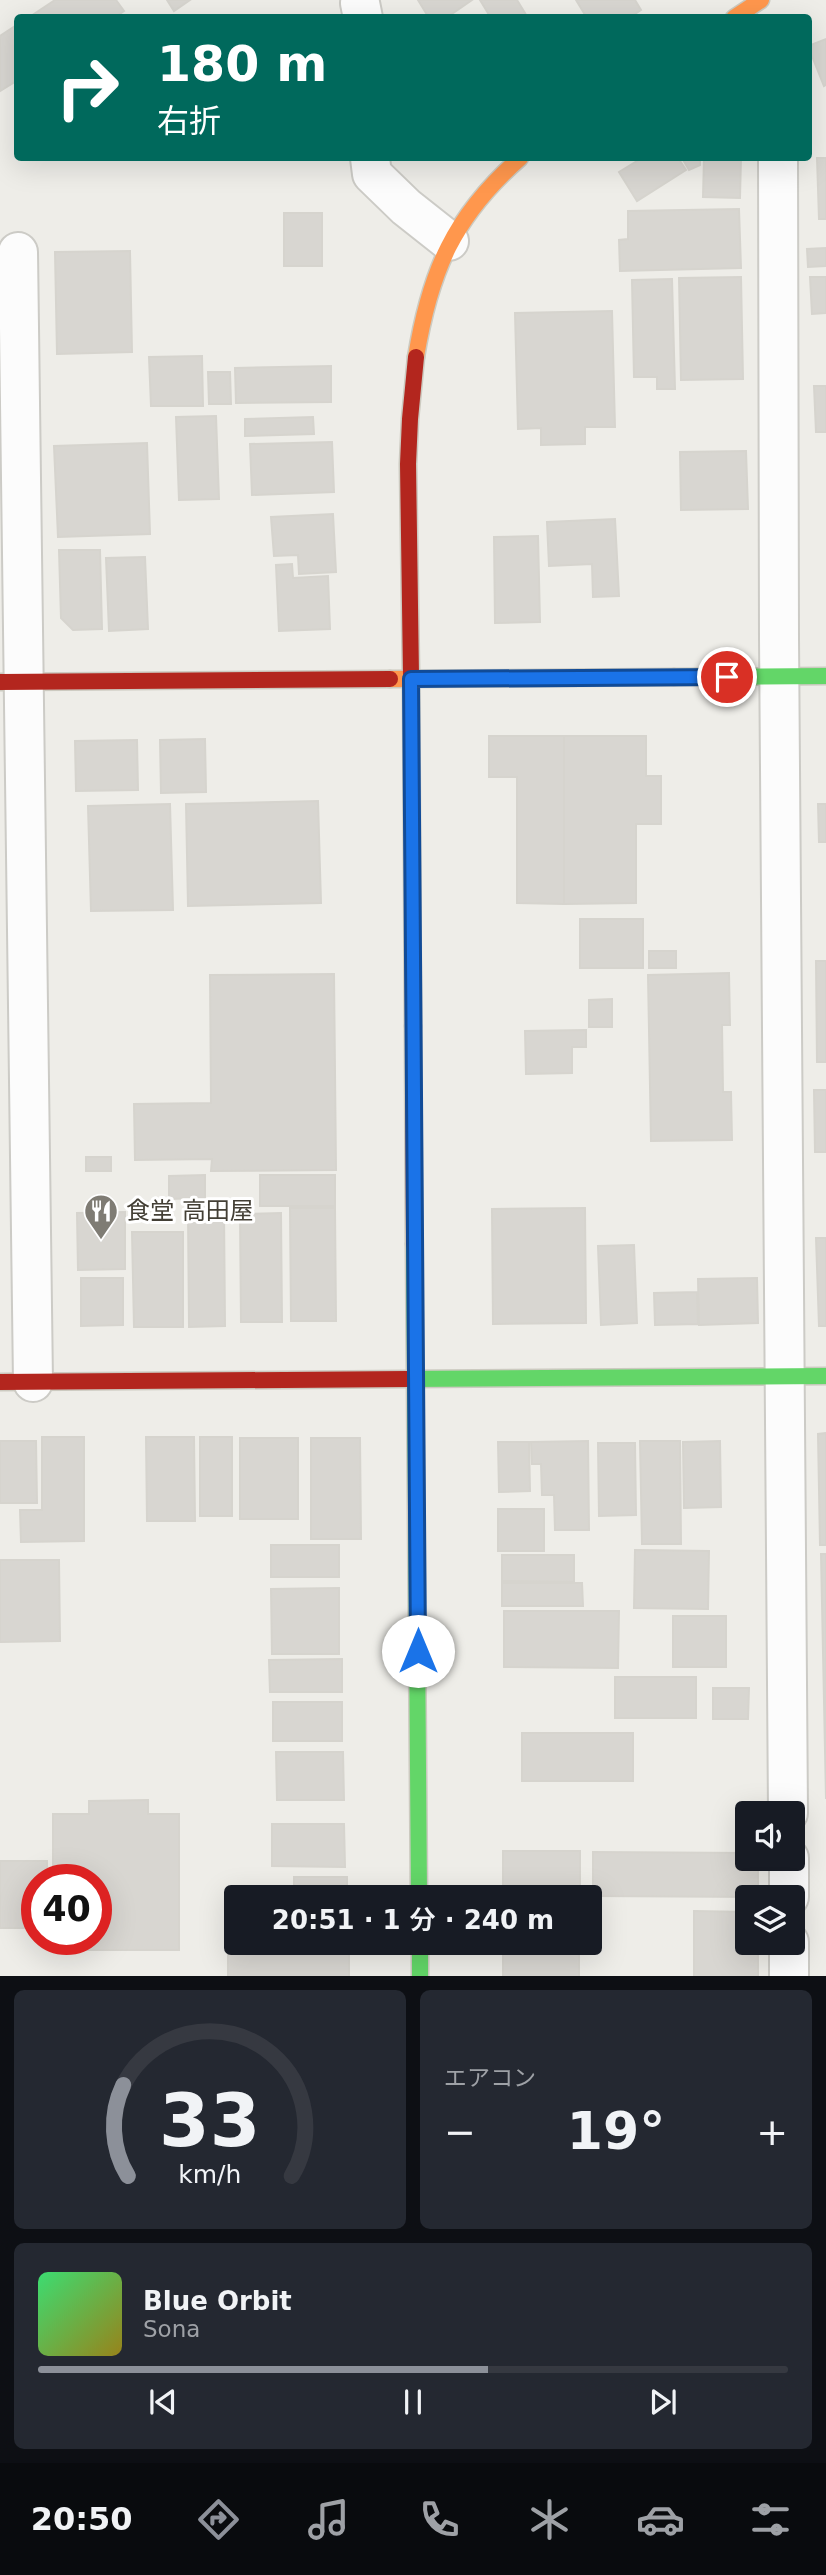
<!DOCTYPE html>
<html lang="ja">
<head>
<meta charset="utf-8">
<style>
  body { margin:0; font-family:"DejaVu Sans","Noto Sans JP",sans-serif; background:#242831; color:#f1f3f6; height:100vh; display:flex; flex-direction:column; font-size:26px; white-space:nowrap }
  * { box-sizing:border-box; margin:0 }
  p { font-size:23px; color:#9ea1a6 }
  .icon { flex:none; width:38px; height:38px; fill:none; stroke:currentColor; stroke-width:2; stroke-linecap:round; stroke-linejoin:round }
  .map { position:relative; height:1976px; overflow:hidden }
  .panel { display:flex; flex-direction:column; gap:14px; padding:14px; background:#0d0f14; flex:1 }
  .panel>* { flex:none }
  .guide { position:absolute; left:14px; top:14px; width:798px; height:147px; border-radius:7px; box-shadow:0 7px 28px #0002; background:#00695c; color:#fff; overflow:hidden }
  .buttons { position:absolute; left:735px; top:1801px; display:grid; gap:14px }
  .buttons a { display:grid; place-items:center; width:70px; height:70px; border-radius:7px; background:#171b24; box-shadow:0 7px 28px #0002; font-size:35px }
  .speed { position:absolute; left:21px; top:1864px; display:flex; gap:14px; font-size:35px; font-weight:700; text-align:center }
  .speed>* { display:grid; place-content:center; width:91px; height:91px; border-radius:50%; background:#171b24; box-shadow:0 7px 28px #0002; line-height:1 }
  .speed .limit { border:10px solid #d22; background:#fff; color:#111 }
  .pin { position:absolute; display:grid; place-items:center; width:60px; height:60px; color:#fff; margin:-30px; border:4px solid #fff; border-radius:50%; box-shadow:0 2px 7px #0007 }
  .me { position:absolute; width:77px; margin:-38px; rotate:0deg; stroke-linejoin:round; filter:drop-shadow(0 0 5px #0008) }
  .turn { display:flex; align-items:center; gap:24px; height:147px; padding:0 28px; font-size:32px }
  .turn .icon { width:91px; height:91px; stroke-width:2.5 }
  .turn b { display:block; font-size:49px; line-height:60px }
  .big { font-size:52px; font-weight:600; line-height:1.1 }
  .panel .card { flex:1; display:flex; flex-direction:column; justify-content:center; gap:10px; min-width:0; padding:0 24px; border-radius:10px; background:#242831 }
  .panel .dial { align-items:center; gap:0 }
  .dial svg { height:182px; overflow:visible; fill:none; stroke:#363941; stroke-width:7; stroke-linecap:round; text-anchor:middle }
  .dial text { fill:#f1f3f6; stroke:none }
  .song { display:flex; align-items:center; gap:21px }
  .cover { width:84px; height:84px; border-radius:10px; background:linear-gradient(135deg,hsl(140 70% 55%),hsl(50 70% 35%)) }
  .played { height:7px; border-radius:4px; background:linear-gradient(90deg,#8c9099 60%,#363941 60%) }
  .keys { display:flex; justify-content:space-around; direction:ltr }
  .heat { display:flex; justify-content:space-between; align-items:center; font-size:38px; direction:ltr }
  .panel .tiles { flex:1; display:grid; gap:14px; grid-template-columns:1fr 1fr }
  .card:last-child { grid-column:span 2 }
  .trip { position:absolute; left:224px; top:1885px; width:378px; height:70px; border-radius:7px; background:#171b24; box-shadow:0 7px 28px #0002; font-weight:600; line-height:70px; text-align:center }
  .tab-bar { display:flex; height:112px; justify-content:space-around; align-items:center; background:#090b0e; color:#9ea1a6 }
  .tab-bar .icon { width:49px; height:49px }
  .tab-bar .on { color:#8c9099 }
  .tab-bar b { font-size:32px; color:#f1f3f6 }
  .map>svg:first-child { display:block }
</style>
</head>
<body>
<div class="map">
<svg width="826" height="1977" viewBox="0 0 826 1977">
  <rect width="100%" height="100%" fill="#eeede8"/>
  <path fill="#d8d6d1" stroke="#d6d4ce" stroke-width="2" d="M 55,0 L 116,0 L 124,11 L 114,18 L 28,18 Z
    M 167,0 L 190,0 L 174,11 Z
    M 418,0 L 472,0 L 446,18 L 429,18 Z
    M 480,0 L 517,0 L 528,18 L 491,18 Z
    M 576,0 L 635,0 L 641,10 L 629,18 L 587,18 Z
    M 18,24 L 18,80 L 0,91 L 0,36 Z
    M 826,39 L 826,85 L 824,86 L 808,46 Z
    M 642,158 L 678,158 L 686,170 L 637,201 L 619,172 Z
    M 682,158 L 700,158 L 700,165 L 689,170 Z
    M 704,158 L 741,158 L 740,198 L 703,197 Z
    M 817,158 L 826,158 L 826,219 L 819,219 Z
    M 739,209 L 741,268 L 620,271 L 619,240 L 628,239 L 628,211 Z
    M 284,213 L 322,213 L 322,266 L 284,266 Z
    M 826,248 L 826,266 L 808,267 L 807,249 Z
    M 130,251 L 132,352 L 57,354 L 55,252 Z
    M 741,277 L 743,379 L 681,380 L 679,278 Z
    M 810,277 L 826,277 L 826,313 L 812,314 Z
    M 672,279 L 675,389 L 657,389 L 657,377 L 634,377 L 632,280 Z
    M 612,311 L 615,427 L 585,427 L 585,444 L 541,445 L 541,428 L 518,429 L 515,313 Z
    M 202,356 L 203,406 L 151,406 L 149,357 Z
    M 331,366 L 331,402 L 236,403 L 235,368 Z
    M 208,372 L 230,372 L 231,404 L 209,404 Z
    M 814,386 L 826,386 L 826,432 L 816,432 Z
    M 216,416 L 219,499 L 179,500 L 176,417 Z
    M 313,417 L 314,434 L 245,436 L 245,419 Z
    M 332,442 L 334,492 L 252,495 L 250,444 Z
    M 147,443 L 150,534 L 58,537 L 54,446 Z
    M 746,451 L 748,509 L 681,510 L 680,452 Z
    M 333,514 L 336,572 L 299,574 L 298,555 L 274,556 L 271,517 Z
    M 615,519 L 619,596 L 593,597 L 592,564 L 549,566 L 547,522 Z
    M 538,536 L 540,622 L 495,623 L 494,537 Z
    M 59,550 L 100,550 L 102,629 L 73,630 L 61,618 Z
    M 145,557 L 148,629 L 109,631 L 106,558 Z
    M 292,564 L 293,578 L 328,576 L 330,629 L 279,631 L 276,565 Z
    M 489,736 L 564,736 L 564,904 L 517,903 L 517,777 L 489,777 Z
    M 564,736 L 646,736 L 646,776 L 661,776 L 661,824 L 636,824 L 636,903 L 564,904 Z
    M 205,739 L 206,792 L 161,793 L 160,740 Z
    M 137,740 L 138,790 L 76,791 L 75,741 Z
    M 318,801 L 321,903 L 188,906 L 186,804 Z
    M 170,804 L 173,910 L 91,911 L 88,806 Z
    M 818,804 L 826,804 L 826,842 L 819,842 Z
    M 580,919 L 643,919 L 643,968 L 580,968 Z
    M 649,951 L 676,951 L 676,968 L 649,968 Z
    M 816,961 L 826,961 L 826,1062 L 817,1062 Z
    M 729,973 L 730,1025 L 722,1025 L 723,1092 L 731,1092 L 732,1140 L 651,1141 L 648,975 Z
    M 334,974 L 336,1170 L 211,1171 L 212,1159 L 135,1160 L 134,1104 L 211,1103 L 210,975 Z
    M 612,999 L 612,1027 L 589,1027 L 589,1000 Z
    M 586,1030 L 586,1047 L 572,1047 L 572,1073 L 526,1074 L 525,1031 Z
    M 814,1090 L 826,1090 L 826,1152 L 815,1152 Z
    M 86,1157 L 111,1157 L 111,1171 L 86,1171 Z
    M 205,1175 L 205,1198 L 169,1199 L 169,1176 Z
    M 260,1175 L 335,1175 L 335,1206 L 260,1206 Z
    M 290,1208 L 335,1208 L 336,1321 L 291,1321 Z
    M 585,1208 L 586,1323 L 493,1324 L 492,1209 Z
    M 188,1211 L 224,1211 L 225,1326 L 189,1327 Z
    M 125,1212 L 125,1269 L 78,1270 L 77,1213 Z
    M 281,1213 L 282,1322 L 241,1322 L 240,1214 Z
    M 132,1232 L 183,1232 L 183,1327 L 134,1327 Z
    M 816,1238 L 826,1238 L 826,1326 L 819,1326 Z
    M 634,1245 L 637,1323 L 601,1325 L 598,1246 Z
    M 81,1278 L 123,1278 L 123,1325 L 81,1326 Z
    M 757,1278 L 758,1323 L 699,1325 L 698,1279 Z
    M 697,1292 L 698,1324 L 655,1325 L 654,1293 Z
    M 826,1433 L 826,1545 L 820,1545 L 818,1434 Z
    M 42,1437 L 84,1437 L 84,1541 L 21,1542 L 20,1510 L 42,1510 Z
    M 146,1437 L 194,1437 L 195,1521 L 147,1521 Z
    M 200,1437 L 232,1437 L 232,1516 L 200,1516 Z
    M 240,1438 L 298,1438 L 298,1519 L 240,1519 Z
    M 311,1438 L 360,1438 L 361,1539 L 311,1539 Z
    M 0,1441 L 36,1441 L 37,1503 L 0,1503 Z
    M 588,1441 L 589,1530 L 555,1530 L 554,1495 L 542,1495 L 541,1464 L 532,1464 L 531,1442 Z
    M 640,1441 L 680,1441 L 681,1544 L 642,1544 Z
    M 720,1441 L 721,1507 L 684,1508 L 683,1442 Z
    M 498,1442 L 529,1442 L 530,1491 L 499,1492 Z
    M 598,1443 L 635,1443 L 636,1515 L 599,1516 Z
    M 498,1509 L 544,1509 L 544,1551 L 498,1551 Z
    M 271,1545 L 339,1545 L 339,1577 L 271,1577 Z
    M 635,1550 L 709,1551 L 708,1609 L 634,1608 Z
    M 821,1554 L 826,1554 L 826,1799 Z
    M 502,1555 L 574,1555 L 574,1582 L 502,1581 Z
    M 0,1560 L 59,1560 L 60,1641 L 0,1642 Z
    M 502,1583 L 582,1583 L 583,1606 L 502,1606 Z
    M 339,1588 L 339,1654 L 272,1654 L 271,1589 Z
    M 504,1611 L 619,1611 L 618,1668 L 504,1667 Z
    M 673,1616 L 726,1616 L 726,1667 L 673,1667 Z
    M 342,1659 L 342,1692 L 270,1692 L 269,1660 Z
    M 615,1677 L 696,1677 L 696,1718 L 615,1718 Z
    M 713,1688 L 749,1688 L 748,1719 L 713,1719 Z
    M 273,1702 L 342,1702 L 342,1741 L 273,1741 Z
    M 522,1733 L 633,1733 L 633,1781 L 522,1781 Z
    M 276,1752 L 343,1752 L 344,1800 L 277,1800 Z
    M 148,1800 L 148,1814 L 179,1814 L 179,1950 L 54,1950 L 53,1939 L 96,1939 L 96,1880 L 53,1880 L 53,1814 L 89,1814 L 89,1801 Z
    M 272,1824 L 344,1824 L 345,1867 L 272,1866 Z
    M 503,1851 L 580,1851 L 580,1897 L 503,1897 Z
    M 593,1852 L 747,1853 L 747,1858 L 758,1858 L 758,1897 L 593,1896 Z
    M 0,1861 L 47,1861 L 47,1880 L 37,1880 L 37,1928 L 0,1928 Z
    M 294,1877 L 347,1877 L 347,1897 L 294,1897 Z
    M 694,1911 L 747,1912 L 747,1942 L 758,1942 L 758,1977 L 694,1977 Z
    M 503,1942 L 579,1942 L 579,1977 L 503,1977 Z
    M 349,1951 L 349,1977 L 228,1977 L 228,1952 Z"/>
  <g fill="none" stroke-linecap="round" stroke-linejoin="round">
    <g stroke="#cccbc6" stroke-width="42">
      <path id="street" d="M 360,3 L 363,18
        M 370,158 L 372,174 L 406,207 L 449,241
        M 778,158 L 779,638 L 788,1813
        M 18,252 L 33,1382
        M 789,1858 L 789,1897
        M 789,1942 L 789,1977"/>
    </g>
    <g stroke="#cccac0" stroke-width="19">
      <path id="fast" d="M 674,677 L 826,676
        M 414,1244 L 419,1897
        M 408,1379 L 826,1376
        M 420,1942 L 420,1977"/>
    </g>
    <g stroke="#cccac0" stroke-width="19">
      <path id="slow" d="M 734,18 L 761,0
        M 416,357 C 430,271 454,216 520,158
        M 411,676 L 413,1026
        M 390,679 L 674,677"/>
    </g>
    <g stroke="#cccac0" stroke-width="19">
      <path id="jam" d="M 411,676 L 408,464 L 410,419 L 416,357
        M 0,682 L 390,679
        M 413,1026 L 414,1244
        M 0,1382 L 408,1379"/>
    </g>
    <use href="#street" stroke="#fcfcfc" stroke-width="38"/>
    <use href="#fast" stroke="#63d668" stroke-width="16"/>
    <use href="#slow" stroke="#ff974d" stroke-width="16"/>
    <use href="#jam" stroke="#b3261e" stroke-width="16"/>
  </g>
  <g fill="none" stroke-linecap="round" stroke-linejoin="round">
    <g stroke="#114b97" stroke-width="18">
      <path id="route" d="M 418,1651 L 411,679 L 727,677"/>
    </g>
    <use href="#route" stroke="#1a73e8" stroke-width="12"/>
  </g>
  <defs>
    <g id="restaurant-pin" transform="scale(1.75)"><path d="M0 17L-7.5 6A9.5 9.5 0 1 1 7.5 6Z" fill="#7f7c74" stroke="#fff"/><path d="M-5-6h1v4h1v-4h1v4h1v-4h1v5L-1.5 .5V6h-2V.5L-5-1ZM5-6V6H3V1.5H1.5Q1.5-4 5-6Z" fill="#fff"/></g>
  </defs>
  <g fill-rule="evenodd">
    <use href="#restaurant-pin" x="101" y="1211"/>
  </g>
  <g text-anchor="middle" stroke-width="6" stroke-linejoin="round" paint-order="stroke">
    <g font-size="24" fill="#433f35" stroke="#fff" text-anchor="start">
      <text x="126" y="1219">食堂 高田屋</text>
    </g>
  </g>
</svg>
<div class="buttons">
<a><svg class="icon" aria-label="sound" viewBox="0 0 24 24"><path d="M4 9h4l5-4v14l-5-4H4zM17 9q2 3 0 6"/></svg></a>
<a><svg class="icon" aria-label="layers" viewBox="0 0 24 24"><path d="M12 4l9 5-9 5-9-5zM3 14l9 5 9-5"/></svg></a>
</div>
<div class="speed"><div class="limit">40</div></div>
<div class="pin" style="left:727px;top:677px;background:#d93025"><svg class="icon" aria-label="arrive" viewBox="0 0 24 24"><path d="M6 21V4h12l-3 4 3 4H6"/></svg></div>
<svg class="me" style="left:418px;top:1651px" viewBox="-20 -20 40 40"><circle r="19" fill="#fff"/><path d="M0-13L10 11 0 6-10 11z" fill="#1a73e8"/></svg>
<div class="trip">20:51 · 1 分 · 240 m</div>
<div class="guide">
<div class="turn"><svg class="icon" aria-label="right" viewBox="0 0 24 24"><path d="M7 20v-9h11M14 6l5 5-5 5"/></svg><div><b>180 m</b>右折</div></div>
</div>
</div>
<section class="panel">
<div class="tiles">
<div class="card dial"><svg viewBox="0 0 100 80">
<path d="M14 69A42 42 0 1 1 86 69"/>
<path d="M14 69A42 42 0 0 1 12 29" stroke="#8c9099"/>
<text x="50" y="56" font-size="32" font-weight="700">33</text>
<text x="50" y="72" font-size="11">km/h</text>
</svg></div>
<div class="card"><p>エアコン</p>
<div class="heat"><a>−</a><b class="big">19°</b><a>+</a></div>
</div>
<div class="card">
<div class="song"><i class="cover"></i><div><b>Blue Orbit</b><p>Sona</p></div></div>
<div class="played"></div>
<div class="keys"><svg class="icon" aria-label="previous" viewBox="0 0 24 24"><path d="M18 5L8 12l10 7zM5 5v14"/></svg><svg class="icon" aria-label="pause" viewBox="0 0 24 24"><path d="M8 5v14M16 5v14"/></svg><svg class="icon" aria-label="next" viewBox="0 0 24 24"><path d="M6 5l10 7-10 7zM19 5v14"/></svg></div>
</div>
</div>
</section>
<nav class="tab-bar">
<b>20:50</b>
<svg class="icon on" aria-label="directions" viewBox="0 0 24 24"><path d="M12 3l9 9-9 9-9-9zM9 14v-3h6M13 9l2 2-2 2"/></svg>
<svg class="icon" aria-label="music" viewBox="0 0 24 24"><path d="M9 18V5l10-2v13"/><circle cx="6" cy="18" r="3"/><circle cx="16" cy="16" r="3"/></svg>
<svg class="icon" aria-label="phone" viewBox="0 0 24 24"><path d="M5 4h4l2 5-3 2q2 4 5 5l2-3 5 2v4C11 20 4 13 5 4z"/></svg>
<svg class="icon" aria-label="climate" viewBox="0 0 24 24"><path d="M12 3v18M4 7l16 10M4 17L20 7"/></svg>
<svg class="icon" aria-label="car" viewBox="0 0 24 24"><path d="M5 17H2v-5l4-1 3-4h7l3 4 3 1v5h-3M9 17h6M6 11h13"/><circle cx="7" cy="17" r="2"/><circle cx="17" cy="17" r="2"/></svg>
<svg class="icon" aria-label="filters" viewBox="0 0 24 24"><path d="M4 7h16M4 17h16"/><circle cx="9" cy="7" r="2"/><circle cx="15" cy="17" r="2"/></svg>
</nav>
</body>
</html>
